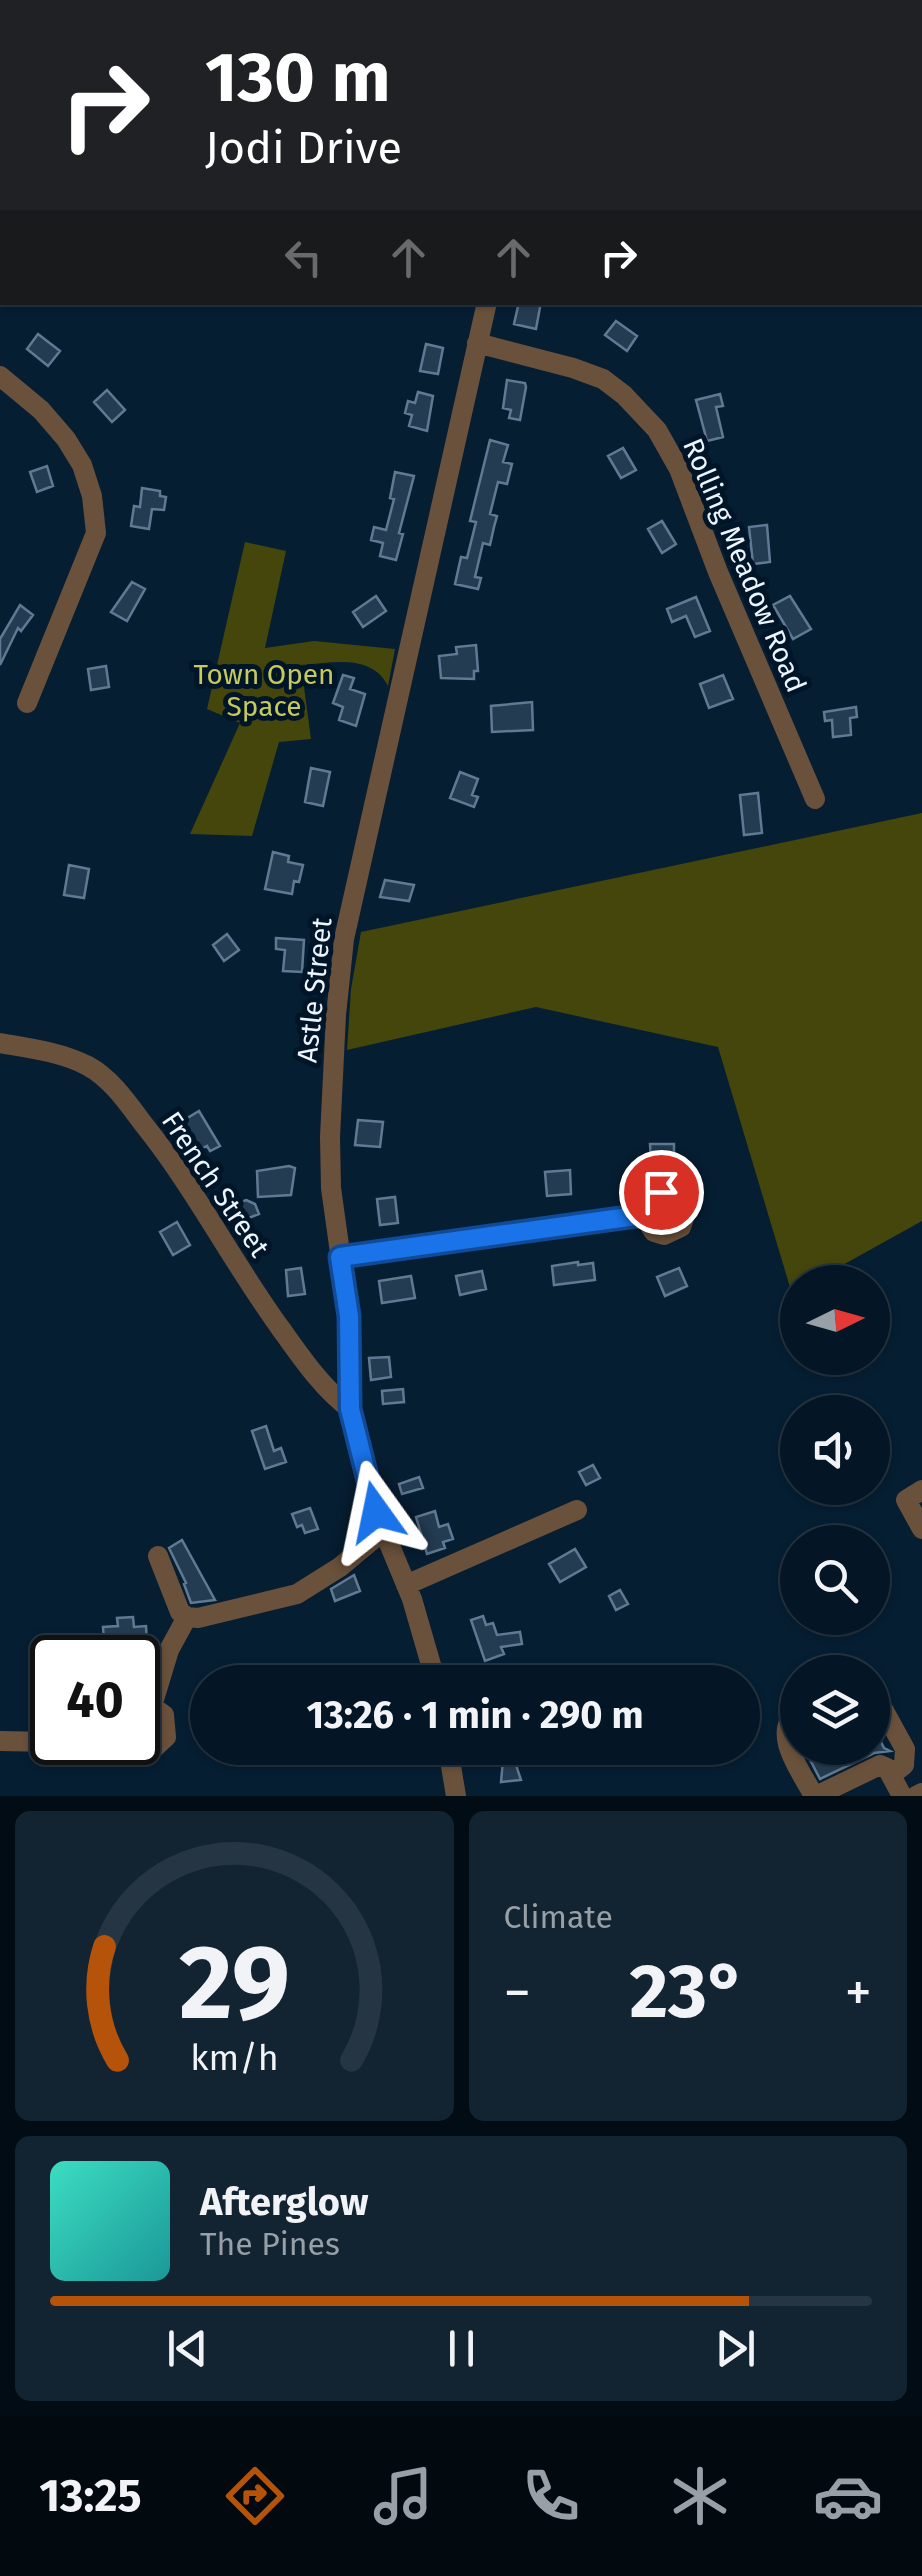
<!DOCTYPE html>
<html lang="en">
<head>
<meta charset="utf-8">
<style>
  body { margin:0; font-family:"Fira Sans",sans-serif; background:#122332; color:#f1f3f6; height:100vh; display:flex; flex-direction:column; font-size:38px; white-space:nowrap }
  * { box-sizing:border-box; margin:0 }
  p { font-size:32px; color:#979fa7 }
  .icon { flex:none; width:55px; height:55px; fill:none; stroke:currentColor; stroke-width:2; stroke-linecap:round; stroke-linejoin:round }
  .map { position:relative; height:1796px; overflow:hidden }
  .sheet { display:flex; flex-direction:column; gap:15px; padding:15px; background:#020c15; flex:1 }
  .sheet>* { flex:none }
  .banner { position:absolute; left:0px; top:0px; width:922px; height:305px; box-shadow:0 2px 8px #0004,0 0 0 2px #253543; background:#202124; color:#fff; overflow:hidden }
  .needle { width:65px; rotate:85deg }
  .buttons { position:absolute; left:780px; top:1265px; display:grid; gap:20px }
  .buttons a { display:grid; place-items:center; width:110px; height:110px; border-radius:50%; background:#041626; box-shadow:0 2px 8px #0004,0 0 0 2px #253543; font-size:50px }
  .speed { position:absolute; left:30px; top:1635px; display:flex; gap:20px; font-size:50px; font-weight:700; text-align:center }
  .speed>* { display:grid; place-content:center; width:130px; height:130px; border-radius:50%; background:#041626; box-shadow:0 2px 8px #0004,0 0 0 2px #253543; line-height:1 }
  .speed .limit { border:5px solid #111; border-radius:15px; background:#fff; color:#111 }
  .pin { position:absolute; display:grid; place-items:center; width:85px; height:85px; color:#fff; margin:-42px; border:5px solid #fff; border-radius:50%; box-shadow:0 2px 10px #0007 }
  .me { position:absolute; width:110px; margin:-55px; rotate:348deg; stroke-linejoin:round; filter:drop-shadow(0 0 8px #0008) }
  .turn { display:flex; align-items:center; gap:35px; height:210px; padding:0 40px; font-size:45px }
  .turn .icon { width:130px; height:130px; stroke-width:2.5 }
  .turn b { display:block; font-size:70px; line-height:85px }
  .lanes { display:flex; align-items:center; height:95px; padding:0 40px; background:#0003; justify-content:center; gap:50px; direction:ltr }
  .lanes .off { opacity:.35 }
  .big { font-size:75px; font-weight:700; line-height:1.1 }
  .sheet .widget { flex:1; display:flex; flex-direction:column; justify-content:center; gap:15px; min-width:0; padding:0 35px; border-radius:15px; background:#122332 }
  .sheet .dial { align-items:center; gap:0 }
  .dial svg { height:260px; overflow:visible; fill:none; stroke:#253543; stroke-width:7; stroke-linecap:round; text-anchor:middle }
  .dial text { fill:#f1f3f6; stroke:none }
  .song { display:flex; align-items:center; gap:30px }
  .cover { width:120px; height:120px; border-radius:15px; background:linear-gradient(135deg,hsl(170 70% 55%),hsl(180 70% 35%)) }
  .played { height:10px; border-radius:5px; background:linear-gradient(90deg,#b45309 85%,#253543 85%) }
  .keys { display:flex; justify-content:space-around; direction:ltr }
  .heat { display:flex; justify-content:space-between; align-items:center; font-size:55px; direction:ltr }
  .sheet .tiles { flex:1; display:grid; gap:15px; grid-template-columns:1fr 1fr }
  .widget:last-child { grid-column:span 2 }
  .trip { position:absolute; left:190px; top:1665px; width:570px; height:100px; border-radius:50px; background:#041626; box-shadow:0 2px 8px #0004,0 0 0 2px #253543; font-weight:700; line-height:100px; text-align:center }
  .dock { display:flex; height:160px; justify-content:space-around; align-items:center; background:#02090f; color:#979fa7 }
  .dock .icon { width:70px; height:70px }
  .dock .active { color:#b45309 }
  .dock b { font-size:45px; color:#f1f3f6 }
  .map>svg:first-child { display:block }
</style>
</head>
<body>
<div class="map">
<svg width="922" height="1796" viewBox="0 0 922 1796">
  <rect width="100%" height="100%" fill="#061e32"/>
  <path fill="#44460c" d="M 245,542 L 286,551 L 265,648 L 314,641 L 395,649 L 388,686 C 371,653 332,663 301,665 L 311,739 L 279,742 L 252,836 L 190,834 L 240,723 L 207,709 Z
    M 922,813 L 922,1221 L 812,1282 L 798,1282 L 797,1291 L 792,1294 L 718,1047 L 536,1007 L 347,1050 L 351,989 L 361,932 Z"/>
  <path fill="#243c52" stroke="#5f7a93" stroke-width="2.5" d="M 519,302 L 541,302 L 536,329 L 514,324 Z
    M 616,321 L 637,336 L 627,351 L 605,335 Z
    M 38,334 L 60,351 L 48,366 L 27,349 Z
    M 426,344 L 443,348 L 438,374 L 420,371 Z
    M 507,380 L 525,383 L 526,387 L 520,420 L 509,418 L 511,410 L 503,408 Z
    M 107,390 L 125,410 L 112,422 L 94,402 Z
    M 418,392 L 433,396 L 427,431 L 409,426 L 412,415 L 405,413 L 408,401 L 415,403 Z
    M 720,394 L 723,406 L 716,407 L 723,437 L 707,441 L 696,400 Z
    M 490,440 L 508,445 L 503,462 L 512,464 L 507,484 L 498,482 L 490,514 L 497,516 L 494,527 L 490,545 L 483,543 L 475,577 L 481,578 L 478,589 L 455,584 L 461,557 L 467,558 L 476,522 L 470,521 Z
    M 623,448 L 636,470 L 621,478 L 608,456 Z
    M 47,466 L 53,486 L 37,492 L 30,472 Z
    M 395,472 L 414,476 L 399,533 L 403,534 L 396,560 L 380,556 L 383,543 L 371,540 L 374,527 L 386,530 L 394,499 L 390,498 Z
    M 142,488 L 160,491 L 160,496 L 166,497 L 164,510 L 152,509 L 149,529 L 131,526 L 134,506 L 140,507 Z
    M 662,521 L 676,544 L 662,553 L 648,529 Z
    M 767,525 L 770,562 L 753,564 L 749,527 Z
    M 132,582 L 145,589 L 127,621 L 111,612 Z
    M 376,596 L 386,611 L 363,627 L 353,612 Z
    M 790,596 L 811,629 L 793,639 L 773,605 Z
    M 696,597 L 710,631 L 695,637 L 686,616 L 672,622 L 667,609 Z
    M 20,605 L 33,615 L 21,631 L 18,628 L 0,665 L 0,639 Z
    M 476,645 L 478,671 L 474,671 L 474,679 L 441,678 L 439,656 L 457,654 L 456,647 Z
    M 106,666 L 109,687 L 91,690 L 88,669 Z
    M 343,675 L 354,678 L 350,689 L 365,694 L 356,726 L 339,720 L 343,707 L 333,703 Z
    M 723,675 L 733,699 L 709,708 L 700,684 Z
    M 532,702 L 533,730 L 492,732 L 491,706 Z
    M 856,707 L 857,717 L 850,718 L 851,735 L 833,737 L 832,720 L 825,721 L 824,712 Z
    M 311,768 L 330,772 L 323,806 L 305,802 Z
    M 460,772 L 478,779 L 472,795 L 478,797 L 474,807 L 450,798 Z
    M 758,793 L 762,833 L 744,835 L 740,795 Z
    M 273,852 L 289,856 L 288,862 L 303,865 L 299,882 L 294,881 L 292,894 L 265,889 Z
    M 69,865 L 89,869 L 84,898 L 64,895 Z
    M 385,880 L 414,885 L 409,901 L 380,897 Z
    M 227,934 L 239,950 L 224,961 L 213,945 Z
    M 276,938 L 304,940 L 302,972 L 283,971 L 285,950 L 276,949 Z
    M 199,1111 L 220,1146 L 210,1151 L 207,1146 L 199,1150 L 181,1122 Z
    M 358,1120 L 383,1122 L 380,1147 L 355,1145 Z
    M 650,1144 L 674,1144 L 674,1162 L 651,1163 Z
    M 289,1166 L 295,1168 L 291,1195 L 258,1197 L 257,1171 Z
    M 570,1170 L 571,1194 L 547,1196 L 545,1172 Z
    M 395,1197 L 398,1223 L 380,1225 L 377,1199 Z
    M 246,1200 L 255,1204 L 259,1214 L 244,1220 L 236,1204 Z
    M 177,1222 L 190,1245 L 173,1255 L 160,1232 Z
    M 578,1262 L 578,1265 L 593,1263 L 595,1280 L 554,1285 L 552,1266 Z
    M 301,1268 L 305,1294 L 288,1296 L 286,1270 Z
    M 679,1268 L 687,1286 L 665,1296 L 657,1277 Z
    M 482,1271 L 486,1289 L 460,1295 L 456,1276 Z
    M 411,1276 L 415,1298 L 382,1303 L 379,1281 Z
    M 389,1357 L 391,1377 L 371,1380 L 369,1358 Z
    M 403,1389 L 404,1402 L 383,1404 L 382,1391 Z
    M 266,1426 L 274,1451 L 281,1448 L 286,1462 L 265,1469 L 252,1431 Z
    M 593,1465 L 600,1478 L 586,1485 L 579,1472 Z
    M 419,1477 L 423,1488 L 402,1494 L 399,1484 Z
    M 310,1508 L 318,1529 L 305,1533 L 302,1525 L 297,1527 L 292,1514 Z
    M 435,1511 L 439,1527 L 448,1524 L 453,1539 L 443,1542 L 445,1548 L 427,1554 L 416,1517 Z
    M 182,1540 L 215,1600 L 191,1603 L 184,1584 L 186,1583 L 169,1548 Z
    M 575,1549 L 586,1567 L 560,1582 L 549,1564 Z
    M 354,1575 L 360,1591 L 335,1601 L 331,1589 Z
    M 620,1590 L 628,1604 L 616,1610 L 609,1596 Z
    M 483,1616 L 486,1625 L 493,1623 L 497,1635 L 520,1632 L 522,1644 L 501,1647 L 504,1654 L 485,1661 L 471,1620 Z
    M 133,1617 L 134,1627 L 146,1626 L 148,1661 L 138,1662 L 138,1658 L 130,1658 L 129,1653 L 105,1655 L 103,1627 L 118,1626 L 117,1618 Z
    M 872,1724 L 884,1748 L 890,1751 L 874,1753 L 820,1779 L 804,1748 L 872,1748 Z
    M 514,1759 L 521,1780 L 501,1782 L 503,1760 Z"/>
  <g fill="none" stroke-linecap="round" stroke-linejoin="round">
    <path stroke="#6a513b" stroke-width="20" d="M 845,0 L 846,2
      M 556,2 L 557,0
      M 920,112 L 922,111
      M 920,242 L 922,243
      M 477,343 L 573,368 L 603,379 L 624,395 L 657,430 L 679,469 L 718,572 L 815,799
      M 0,376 L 41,410 L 66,439 L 82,465 L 92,496 L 96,533 L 27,703
      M 0,1043 C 29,1048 61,1052 88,1066 C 112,1079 129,1105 145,1126 C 196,1190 233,1263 281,1329 C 301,1357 322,1388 350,1409
      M 341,1257 L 643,1215 L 654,1232 L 664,1235 L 681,1227 L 686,1212 L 679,1198 L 661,1192 L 647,1201 L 643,1215
      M 922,1490 L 906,1500 L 922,1529
      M 158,1556 L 180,1612 L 187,1617 L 198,1618 L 297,1594 L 340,1567 L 383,1531
      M 406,1585 L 577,1510
      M 436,1682 L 412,1599 L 376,1512 L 350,1409 L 349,1317 L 331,1188 L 330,1137 L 336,1015 L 344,939 L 487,302
      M 872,1689 L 905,1749 L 904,1765 L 891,1775
      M 152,1706 L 169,1650 L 187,1617
      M 798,1711 C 770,1733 801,1771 814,1796
      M 0,1741 L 52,1742
      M 84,1742 L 93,1742
      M 125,1742 L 136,1751 L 151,1751 L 166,1737 L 164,1715 L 152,1706 L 138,1705
      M 448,1748 L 456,1796
      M 816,1796 L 880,1765 L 887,1768 L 902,1796
      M 916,1796 L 922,1793"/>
    <path stroke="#b88656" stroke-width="25" d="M 85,2 L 87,0
      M 0,102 L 2,99"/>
  </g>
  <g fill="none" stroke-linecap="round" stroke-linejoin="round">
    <g stroke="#114b97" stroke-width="25">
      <path id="route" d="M 376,1512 L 350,1409 L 349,1316 L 340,1257 L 643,1215 L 647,1201 L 661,1192"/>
    </g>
    <use href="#route" stroke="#1a73e8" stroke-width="18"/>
  </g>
  <g text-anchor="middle" stroke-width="10" stroke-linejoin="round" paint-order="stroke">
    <g font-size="28" fill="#ecf5fd" stroke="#001528">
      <text transform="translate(745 565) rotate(67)" y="10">Rolling Meadow Road</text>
      <text transform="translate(314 990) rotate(-84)" y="10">Astle Street</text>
      <text transform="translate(216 1184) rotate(56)" y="10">French Street</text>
    </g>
    <g font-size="28" fill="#c6ca5a" stroke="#001528">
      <text x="264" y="684">Town Open<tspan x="264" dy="32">Space</tspan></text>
    </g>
  </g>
</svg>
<div class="buttons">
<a><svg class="needle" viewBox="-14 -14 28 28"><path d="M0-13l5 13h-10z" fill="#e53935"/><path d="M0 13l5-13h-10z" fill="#979fa7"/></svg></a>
<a><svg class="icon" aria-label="sound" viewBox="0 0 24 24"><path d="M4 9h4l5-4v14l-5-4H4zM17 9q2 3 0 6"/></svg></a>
<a><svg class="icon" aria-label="search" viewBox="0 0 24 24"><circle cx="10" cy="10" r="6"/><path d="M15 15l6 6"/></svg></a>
<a><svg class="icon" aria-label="layers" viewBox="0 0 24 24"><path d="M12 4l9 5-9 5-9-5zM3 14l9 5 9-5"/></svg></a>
</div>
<div class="speed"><div class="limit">40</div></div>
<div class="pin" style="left:661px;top:1192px;background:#d93025"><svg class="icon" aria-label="arrive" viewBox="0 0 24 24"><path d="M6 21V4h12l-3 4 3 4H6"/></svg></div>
<svg class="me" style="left:376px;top:1512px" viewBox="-20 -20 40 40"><path d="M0-17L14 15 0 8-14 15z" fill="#1a73e8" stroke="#fff" stroke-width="4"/></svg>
<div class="trip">13:26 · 1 min · 290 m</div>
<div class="banner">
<div class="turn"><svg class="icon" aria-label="right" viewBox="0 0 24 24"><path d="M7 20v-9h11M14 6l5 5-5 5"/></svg><div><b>130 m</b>Jodi Drive</div></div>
<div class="lanes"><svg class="icon off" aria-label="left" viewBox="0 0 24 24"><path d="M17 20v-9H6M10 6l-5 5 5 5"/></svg><svg class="icon off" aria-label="ahead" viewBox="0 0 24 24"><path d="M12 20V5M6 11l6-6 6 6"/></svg><svg class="icon off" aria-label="ahead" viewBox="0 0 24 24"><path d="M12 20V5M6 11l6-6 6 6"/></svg><svg class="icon" aria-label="right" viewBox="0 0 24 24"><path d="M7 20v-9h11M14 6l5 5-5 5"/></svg></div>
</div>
</div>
<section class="sheet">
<div class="tiles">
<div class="widget dial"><svg viewBox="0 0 100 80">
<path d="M14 69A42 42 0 1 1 86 69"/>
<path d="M14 69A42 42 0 0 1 10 34" stroke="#b45309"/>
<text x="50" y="56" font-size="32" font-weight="700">29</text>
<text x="50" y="72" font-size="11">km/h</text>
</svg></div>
<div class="widget"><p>Climate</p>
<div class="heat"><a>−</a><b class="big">23°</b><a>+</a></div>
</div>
<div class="widget">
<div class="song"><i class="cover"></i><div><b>Afterglow</b><p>The Pines</p></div></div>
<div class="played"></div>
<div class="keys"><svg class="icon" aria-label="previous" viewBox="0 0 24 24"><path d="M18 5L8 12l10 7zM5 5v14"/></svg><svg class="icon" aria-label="pause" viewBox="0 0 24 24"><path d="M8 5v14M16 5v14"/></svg><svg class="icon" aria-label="next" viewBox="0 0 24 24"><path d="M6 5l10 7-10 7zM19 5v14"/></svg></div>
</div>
</div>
</section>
<nav class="dock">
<b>13:25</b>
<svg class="icon active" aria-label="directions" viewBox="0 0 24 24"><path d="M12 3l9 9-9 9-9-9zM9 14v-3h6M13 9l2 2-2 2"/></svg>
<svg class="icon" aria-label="music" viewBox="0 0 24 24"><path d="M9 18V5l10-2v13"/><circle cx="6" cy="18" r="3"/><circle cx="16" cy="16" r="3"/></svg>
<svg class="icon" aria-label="phone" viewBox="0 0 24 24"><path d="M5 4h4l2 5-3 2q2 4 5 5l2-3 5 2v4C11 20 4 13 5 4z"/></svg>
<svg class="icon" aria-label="climate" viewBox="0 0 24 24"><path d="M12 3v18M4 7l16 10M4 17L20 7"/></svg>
<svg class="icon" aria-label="car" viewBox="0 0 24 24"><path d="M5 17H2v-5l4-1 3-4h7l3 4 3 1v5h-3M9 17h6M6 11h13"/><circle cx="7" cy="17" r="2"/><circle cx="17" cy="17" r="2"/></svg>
</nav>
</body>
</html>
